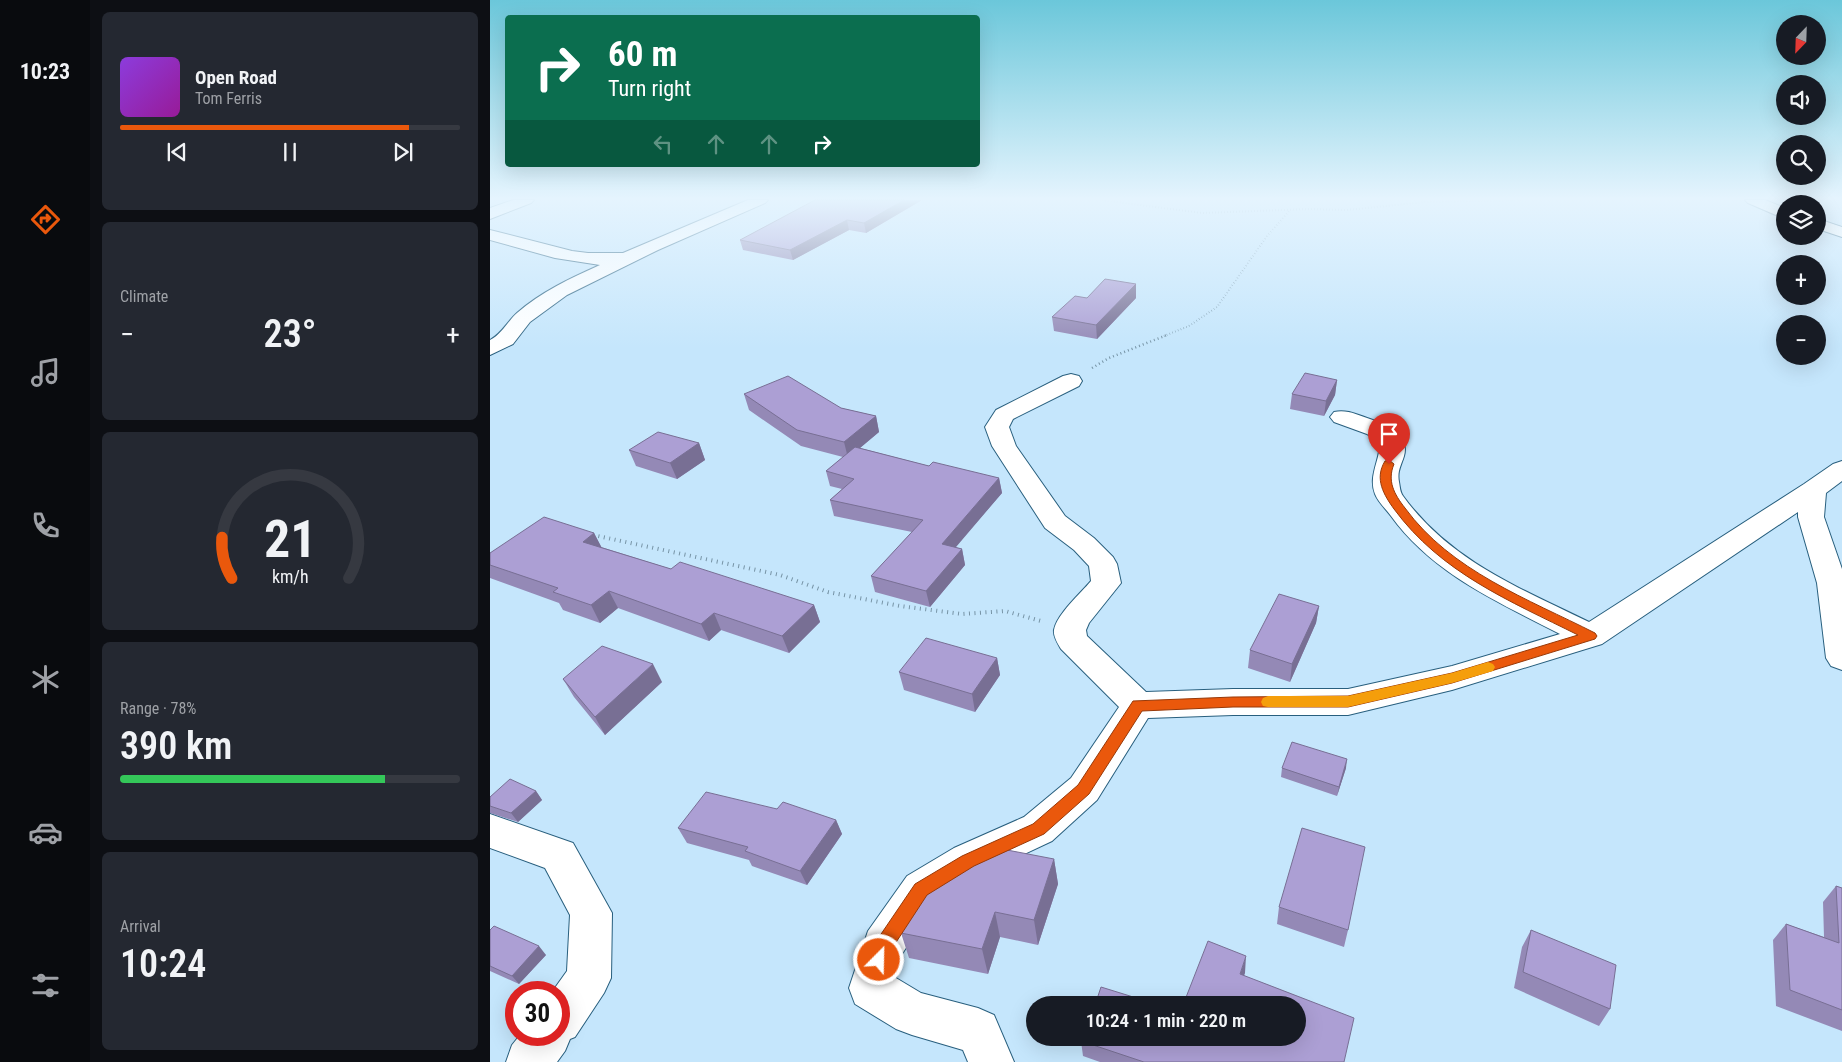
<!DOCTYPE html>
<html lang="en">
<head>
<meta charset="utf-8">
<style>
  body { margin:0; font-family:"Roboto Condensed",sans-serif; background:#242831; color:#f1f3f6; height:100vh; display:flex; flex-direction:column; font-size:19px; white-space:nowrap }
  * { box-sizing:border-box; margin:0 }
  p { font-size:16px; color:#9ea1a6 }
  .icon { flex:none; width:28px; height:28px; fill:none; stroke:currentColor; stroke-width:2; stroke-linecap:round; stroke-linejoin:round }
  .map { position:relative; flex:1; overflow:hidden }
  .drawer { display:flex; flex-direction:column; gap:12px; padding:12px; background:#0d0f14; width:400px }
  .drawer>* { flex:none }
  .guide { position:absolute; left:15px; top:15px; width:475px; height:152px; border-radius:5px; box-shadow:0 5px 20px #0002; background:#0b6e4f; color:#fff; overflow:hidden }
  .needle { width:32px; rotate:203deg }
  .controls { position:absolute; left:1286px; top:15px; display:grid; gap:10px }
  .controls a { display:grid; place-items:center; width:50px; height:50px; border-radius:50%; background:#171b24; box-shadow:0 5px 20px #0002; font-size:25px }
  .speed { position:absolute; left:15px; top:981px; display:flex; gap:10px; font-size:25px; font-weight:700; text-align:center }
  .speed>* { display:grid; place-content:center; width:65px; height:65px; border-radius:50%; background:#171b24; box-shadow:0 5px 20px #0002; line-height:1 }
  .speed .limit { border:8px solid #d22; background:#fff; color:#111 }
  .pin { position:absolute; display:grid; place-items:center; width:42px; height:42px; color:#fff; margin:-51px -21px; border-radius:50% 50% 50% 0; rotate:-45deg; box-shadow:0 0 5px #0007 }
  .pin .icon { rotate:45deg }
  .me { position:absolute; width:55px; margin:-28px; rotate:23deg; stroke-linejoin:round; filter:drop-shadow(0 0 4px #0008) }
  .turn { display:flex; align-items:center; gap:18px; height:105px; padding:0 20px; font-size:22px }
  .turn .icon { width:65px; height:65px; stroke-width:2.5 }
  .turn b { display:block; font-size:35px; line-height:42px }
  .lanes { display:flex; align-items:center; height:48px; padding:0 20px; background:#0003; justify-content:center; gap:25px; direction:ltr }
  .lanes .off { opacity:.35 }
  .big { font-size:38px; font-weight:600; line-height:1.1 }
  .drawer .widget { flex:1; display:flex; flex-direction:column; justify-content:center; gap:8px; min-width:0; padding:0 18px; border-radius:8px; background:#242831 }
  .drawer .dial { align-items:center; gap:0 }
  .dial svg { height:130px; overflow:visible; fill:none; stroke:#363941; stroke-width:7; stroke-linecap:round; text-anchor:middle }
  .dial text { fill:#f1f3f6; stroke:none }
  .song { display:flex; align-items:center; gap:15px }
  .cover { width:60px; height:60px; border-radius:8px; background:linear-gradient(135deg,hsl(270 70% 55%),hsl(300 70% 35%)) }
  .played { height:5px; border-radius:2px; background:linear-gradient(90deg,#ea580c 85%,#363941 85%) }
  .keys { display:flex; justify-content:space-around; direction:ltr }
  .heat { display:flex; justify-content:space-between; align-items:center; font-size:28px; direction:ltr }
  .charge { height:8px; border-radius:4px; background:linear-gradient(90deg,#34c759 78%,#363941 0) }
  .trip { position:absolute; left:536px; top:996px; width:280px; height:50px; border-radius:25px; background:#171b24; box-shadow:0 5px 20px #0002; font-weight:600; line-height:50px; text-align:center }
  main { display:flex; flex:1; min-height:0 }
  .tabs { display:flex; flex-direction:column; width:90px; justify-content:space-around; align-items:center; background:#090b0e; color:#9ea1a6 }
  .tabs .icon { width:35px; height:35px }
  .tabs .on { color:#ea580c }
  .tabs b { font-size:22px; color:#f1f3f6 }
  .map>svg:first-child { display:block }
</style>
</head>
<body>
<main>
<nav class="tabs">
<b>10:23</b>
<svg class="icon on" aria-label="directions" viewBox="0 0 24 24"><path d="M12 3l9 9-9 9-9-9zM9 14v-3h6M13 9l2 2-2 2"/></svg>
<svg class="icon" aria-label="music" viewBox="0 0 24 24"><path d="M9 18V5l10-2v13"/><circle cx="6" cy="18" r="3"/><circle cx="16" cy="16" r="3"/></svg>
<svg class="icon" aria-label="phone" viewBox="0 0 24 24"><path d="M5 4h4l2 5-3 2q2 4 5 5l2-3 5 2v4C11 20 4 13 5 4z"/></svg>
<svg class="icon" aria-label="climate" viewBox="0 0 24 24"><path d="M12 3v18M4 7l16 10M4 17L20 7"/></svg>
<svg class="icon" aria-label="car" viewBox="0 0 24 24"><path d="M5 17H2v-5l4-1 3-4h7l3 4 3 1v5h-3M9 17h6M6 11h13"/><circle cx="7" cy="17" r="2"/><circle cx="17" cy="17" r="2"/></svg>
<svg class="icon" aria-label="filters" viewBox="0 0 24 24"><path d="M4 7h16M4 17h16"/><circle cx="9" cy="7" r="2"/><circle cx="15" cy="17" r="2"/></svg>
</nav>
<section class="drawer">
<div class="widget">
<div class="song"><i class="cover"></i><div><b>Open Road</b><p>Tom Ferris</p></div></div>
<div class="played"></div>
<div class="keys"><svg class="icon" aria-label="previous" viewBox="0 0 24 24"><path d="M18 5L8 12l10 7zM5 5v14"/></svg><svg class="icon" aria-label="pause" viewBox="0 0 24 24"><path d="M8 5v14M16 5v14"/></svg><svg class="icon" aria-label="next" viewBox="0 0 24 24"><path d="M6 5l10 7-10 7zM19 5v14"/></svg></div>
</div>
<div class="widget"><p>Climate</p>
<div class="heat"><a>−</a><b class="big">23°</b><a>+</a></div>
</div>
<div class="widget dial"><svg viewBox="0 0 100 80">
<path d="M14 69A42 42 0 1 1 86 69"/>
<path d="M14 69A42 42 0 0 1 8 44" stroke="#ea580c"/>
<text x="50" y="56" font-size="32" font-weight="700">21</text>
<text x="50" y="72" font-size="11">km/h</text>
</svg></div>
<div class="widget"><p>Range · 78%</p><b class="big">390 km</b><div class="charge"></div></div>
<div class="widget"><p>Arrival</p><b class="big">10:24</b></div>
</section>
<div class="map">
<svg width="1352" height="1062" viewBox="0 0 1352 1062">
  <rect width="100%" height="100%" fill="#c5e6fc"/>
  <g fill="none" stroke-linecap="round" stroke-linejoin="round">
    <g stroke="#285f7e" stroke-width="2">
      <path id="street" d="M 23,200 L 44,200 L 41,203 L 0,219 L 0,208 Z
        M 258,200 L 278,200 L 275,203 L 168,250 L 77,295 L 40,322 L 23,344 L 0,355 L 0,340 C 12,334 17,322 27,313 C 51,292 81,278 110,265 L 65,258 L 0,240 L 0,230 L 82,251 L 98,253 L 133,253 Z
        M 1255,200 L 1275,200 L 1295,208 L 1295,219 L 1258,203 Z
        M 1328,219 L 1352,227 L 1352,237 L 1328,229 Z
        M 581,374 L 589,376 L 592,381 L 589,386 L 523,419 L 519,427 L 526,446 L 575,516 L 604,538 L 623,557 L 627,564 L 631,583 L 599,623 L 596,630 L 597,636 L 656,692 L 743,689 L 858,689 L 962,666 L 1070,634 C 1008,602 943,574 901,516 C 896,509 888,502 885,494 C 878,476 890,460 890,443 L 877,434 L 844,422 L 840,417 L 844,412 C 857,409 868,415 880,419 C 897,425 920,434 914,456 C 911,466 907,471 909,482 C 910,487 910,492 913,496 C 960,561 1030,588 1099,622 L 1314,484 L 1343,464 L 1352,461 L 1352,481 L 1336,493 L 1334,517 L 1352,569 L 1352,670 L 1341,666 L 1336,658 L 1327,583 L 1308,517 L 1308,512 L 1112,644 L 962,690 L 858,715 L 743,715 L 658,718 L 607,800 L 562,841 L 492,874 L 445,902 L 412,954 L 406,978 L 431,993 L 488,1008 L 504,1015 L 524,1062 L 478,1062 L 473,1050 L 422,1035 L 406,1029 L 365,1004 L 359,988 L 378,931 L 417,876 L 464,848 L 534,817 L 581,778 L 629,707 L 571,649 C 568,644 563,636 564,630 C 567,614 591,593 601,581 L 599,566 L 584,550 L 555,528 L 502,446 L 495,427 L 506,410 L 573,376 Z
        M 0,814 L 83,843 L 122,913 L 121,978 L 114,993 L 85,1037 L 80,1039 L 75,1051 L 67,1062 L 16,1062 L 22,1045 L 30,1035 L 69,1035 L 69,992 L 62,992 L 77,971 L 80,915 L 55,868 L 0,848 Z"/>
    </g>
    <path stroke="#7693a5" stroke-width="2" stroke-dasharray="0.5 2.5" stroke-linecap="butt" d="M 612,200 L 712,213 L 819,209 L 856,210 L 935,202 L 1031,200
      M 674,336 L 699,326 L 727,307 L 777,236 L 800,210"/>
    <path stroke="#7693a5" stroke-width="2.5" stroke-dasharray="1 3" stroke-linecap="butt" d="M 602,368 L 619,358 L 677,335"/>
    <path stroke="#7693a5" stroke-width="4" stroke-dasharray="1 4.5" stroke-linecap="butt" d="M 103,535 L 290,575 L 338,592 L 410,606 L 472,614 L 515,611 L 551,621"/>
    <use href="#street" fill="#fff" fill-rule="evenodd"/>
  </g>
  <path fill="#9489b6" d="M 432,200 L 376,233 L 359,230 L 303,260 L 253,250 L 250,240 Z
    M 646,284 L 646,298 L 607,339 L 564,331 L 562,317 L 597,298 Z
    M 847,380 L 845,395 L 834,416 L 800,409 L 802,394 Z
    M 254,394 L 351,408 L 386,416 L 389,432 L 370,448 L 439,466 L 509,478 L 512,493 L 465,547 L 472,549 L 475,565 L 440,607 L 385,592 L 381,576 L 422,532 L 344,516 L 340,500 L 352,489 L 340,486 L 336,471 L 353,457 L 311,446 L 259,410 Z
    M 209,443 L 215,460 L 187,479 L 146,466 L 139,450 Z
    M 104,533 L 111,547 L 181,569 L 324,605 L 330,622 L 299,653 L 231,630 L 219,641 L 128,608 L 110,623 L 73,610 L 69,603 L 0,578 L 0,553 Z
    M 829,606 L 826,623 L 800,682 L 758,668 L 760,650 Z
    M 507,658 L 510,675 L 485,712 L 414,690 L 409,672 Z
    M 73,679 L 172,682 L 115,735 L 84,697 Z
    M 792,768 L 856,768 L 847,796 L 791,777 Z
    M 46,791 L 52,800 L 28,822 L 0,813 L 0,797 Z
    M 287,809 L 346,820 L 352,834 L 317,885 L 262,866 L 259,860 L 197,843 L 188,828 Z
    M 564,859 L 568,884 L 548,945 L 510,937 L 498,974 L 419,958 L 411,933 Z
    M 1346,886 L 1352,888 L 1352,1031 L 1286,1006 L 1283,940 L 1296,924 L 1334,937 L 1333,902 Z
    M 789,907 L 858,930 L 854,947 L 787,924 Z
    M 0,930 L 56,955 L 29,984 L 0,971 Z
    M 1041,930 L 1120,1009 L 1109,1026 L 1024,988 L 1032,947 Z
    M 755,973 L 754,975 L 854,1062 L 610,1062 L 593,1056 L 591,1041 L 808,1038 L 693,1005 Z"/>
  <path fill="#786f94" d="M 414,200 L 432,200 L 376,233 L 374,223 Z
    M 357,220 L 359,230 L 303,260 L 300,250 Z
    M 646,284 L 646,298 L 607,339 L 606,325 Z
    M 847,380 L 845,395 L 834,416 L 836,401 Z
    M 386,416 L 389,432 L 358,458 L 354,442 Z
    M 209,443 L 215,460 L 187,479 L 180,463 Z
    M 509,478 L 512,493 L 455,560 L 452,544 Z
    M 104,533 L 113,550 L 93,542 Z
    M 472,549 L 475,565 L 440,607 L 436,591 Z
    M 119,591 L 128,608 L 110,623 L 101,605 Z
    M 324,605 L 330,622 L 299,653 L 292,636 Z
    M 829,606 L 826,623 L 800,682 L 802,664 Z
    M 224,613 L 231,630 L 219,641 L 211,624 Z
    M 507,658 L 510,675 L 485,712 L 482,694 Z
    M 163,664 L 172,682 L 115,735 L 105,717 Z
    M 857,759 L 856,768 L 847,796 L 849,787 Z
    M 46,791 L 52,800 L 28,822 L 21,813 Z
    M 346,820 L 352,834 L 317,885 L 310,871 Z
    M 564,859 L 568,884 L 548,945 L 544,920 Z
    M 505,912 L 510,937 L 498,974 L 492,949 Z
    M 49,946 L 56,955 L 29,984 L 22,976 Z
    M 756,956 L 755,973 L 748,990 L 750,974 Z"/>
  <path fill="#ac9fd4" stroke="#786f94" d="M 325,200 L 414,200 L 374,223 L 357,220 L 300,250 L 250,240 Z
    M 615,279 L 646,284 L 606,325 L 562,317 L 585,296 L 597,298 Z
    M 815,373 L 847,380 L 836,401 L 802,394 Z
    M 298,376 L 351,408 L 386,416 L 354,442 L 307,430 L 254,394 Z
    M 168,432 L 209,443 L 180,463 L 139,450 Z
    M 365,447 L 439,466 L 443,462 L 509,478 L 452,544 L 472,549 L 436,591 L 381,576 L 433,520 L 340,500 L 364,479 L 336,471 Z
    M 54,517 L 104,533 L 93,542 L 181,569 L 190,562 L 324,605 L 292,636 L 224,613 L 211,624 L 119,591 L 101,605 L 63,592 L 68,588 L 0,565 L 0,553 Z
    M 789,594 L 829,606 L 802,664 L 760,650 Z
    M 436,638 L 507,658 L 482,694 L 409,672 Z
    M 112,646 L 163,664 L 105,717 L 73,679 Z
    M 802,742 L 857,759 L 849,787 L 792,768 Z
    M 20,779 L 46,791 L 21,813 L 0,806 L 0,797 Z
    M 216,792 L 287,809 L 293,802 L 346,820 L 310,871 L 255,851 L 258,847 L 188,828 Z
    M 812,828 L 875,847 L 858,930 L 789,907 Z
    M 496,846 L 564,859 L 544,920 L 505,912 L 492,949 L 411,933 L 426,897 L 439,878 L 487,850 Z
    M 1346,886 L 1352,888 L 1352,1010 L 1300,990 L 1296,924 L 1349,943 Z
    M 4,926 L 49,946 L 22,976 L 0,966 L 0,930 Z
    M 1041,930 L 1126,965 L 1120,1009 L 1033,972 Z
    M 718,941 L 756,956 L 750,974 L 864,1018 L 854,1062 L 654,1062 L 591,1041 L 593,1038 L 808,1038 L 808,1005 L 693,1005 Z
    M 611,987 L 669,1005 L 605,1005 Z"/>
  <linearGradient id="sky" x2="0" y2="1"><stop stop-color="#6bc7da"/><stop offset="0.57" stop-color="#e5f4fe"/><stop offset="1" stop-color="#e5f4fe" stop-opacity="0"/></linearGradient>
  <rect width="1352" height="348" fill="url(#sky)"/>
  <path fill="#ea580c" stroke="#983908" d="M 899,460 L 904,464 C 897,481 904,494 915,508 C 961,571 1038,599 1105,633 L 1107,636 L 1105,639 L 962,683 L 858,707 L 743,707 L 652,711 L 599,794 L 554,834 L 484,866 L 437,895 L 401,950 L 395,966 L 389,969 L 383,966 L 380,960 L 387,940 L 425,884 L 472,856 L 543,824 L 588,785 L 643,701 L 743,697 L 858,696 L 962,673 L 1088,635 C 1020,601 951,573 904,509 C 894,495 884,479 895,461 Z"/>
  <path fill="#f59e0b" d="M 998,662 L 1003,664 L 1005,667 L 1003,671 L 962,683 L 858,707 L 778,707 L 773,706 L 771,702 L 773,698 L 778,696 L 858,696 L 962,673 Z"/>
</svg>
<div class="controls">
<a><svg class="needle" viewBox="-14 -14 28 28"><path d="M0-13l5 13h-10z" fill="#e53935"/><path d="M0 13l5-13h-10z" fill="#9ea1a6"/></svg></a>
<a><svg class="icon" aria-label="sound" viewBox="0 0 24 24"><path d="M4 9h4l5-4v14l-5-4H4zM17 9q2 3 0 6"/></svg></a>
<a><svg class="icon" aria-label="search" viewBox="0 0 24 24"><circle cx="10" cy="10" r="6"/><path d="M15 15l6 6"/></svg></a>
<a><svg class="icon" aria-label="layers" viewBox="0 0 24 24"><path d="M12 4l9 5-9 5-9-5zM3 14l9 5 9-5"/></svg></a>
<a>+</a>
<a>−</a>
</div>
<div class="speed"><div class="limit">30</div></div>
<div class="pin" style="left:899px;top:464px;background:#d93025"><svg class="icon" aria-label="arrive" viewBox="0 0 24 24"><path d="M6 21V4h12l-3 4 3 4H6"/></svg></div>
<svg class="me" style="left:389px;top:960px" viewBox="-20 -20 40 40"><circle r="17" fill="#ea580c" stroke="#fff" stroke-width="3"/><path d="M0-11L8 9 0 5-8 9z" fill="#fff"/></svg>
<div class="trip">10:24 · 1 min · 220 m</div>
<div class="guide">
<div class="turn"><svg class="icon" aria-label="right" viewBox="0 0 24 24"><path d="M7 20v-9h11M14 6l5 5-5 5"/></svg><div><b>60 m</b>Turn right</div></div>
<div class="lanes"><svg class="icon off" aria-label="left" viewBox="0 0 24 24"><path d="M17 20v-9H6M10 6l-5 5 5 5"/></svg><svg class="icon off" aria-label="ahead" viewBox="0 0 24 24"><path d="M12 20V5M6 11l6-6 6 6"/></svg><svg class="icon off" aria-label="ahead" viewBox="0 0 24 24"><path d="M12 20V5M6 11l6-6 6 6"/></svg><svg class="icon" aria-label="right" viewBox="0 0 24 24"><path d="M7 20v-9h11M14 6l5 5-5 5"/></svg></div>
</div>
</div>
</main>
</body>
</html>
